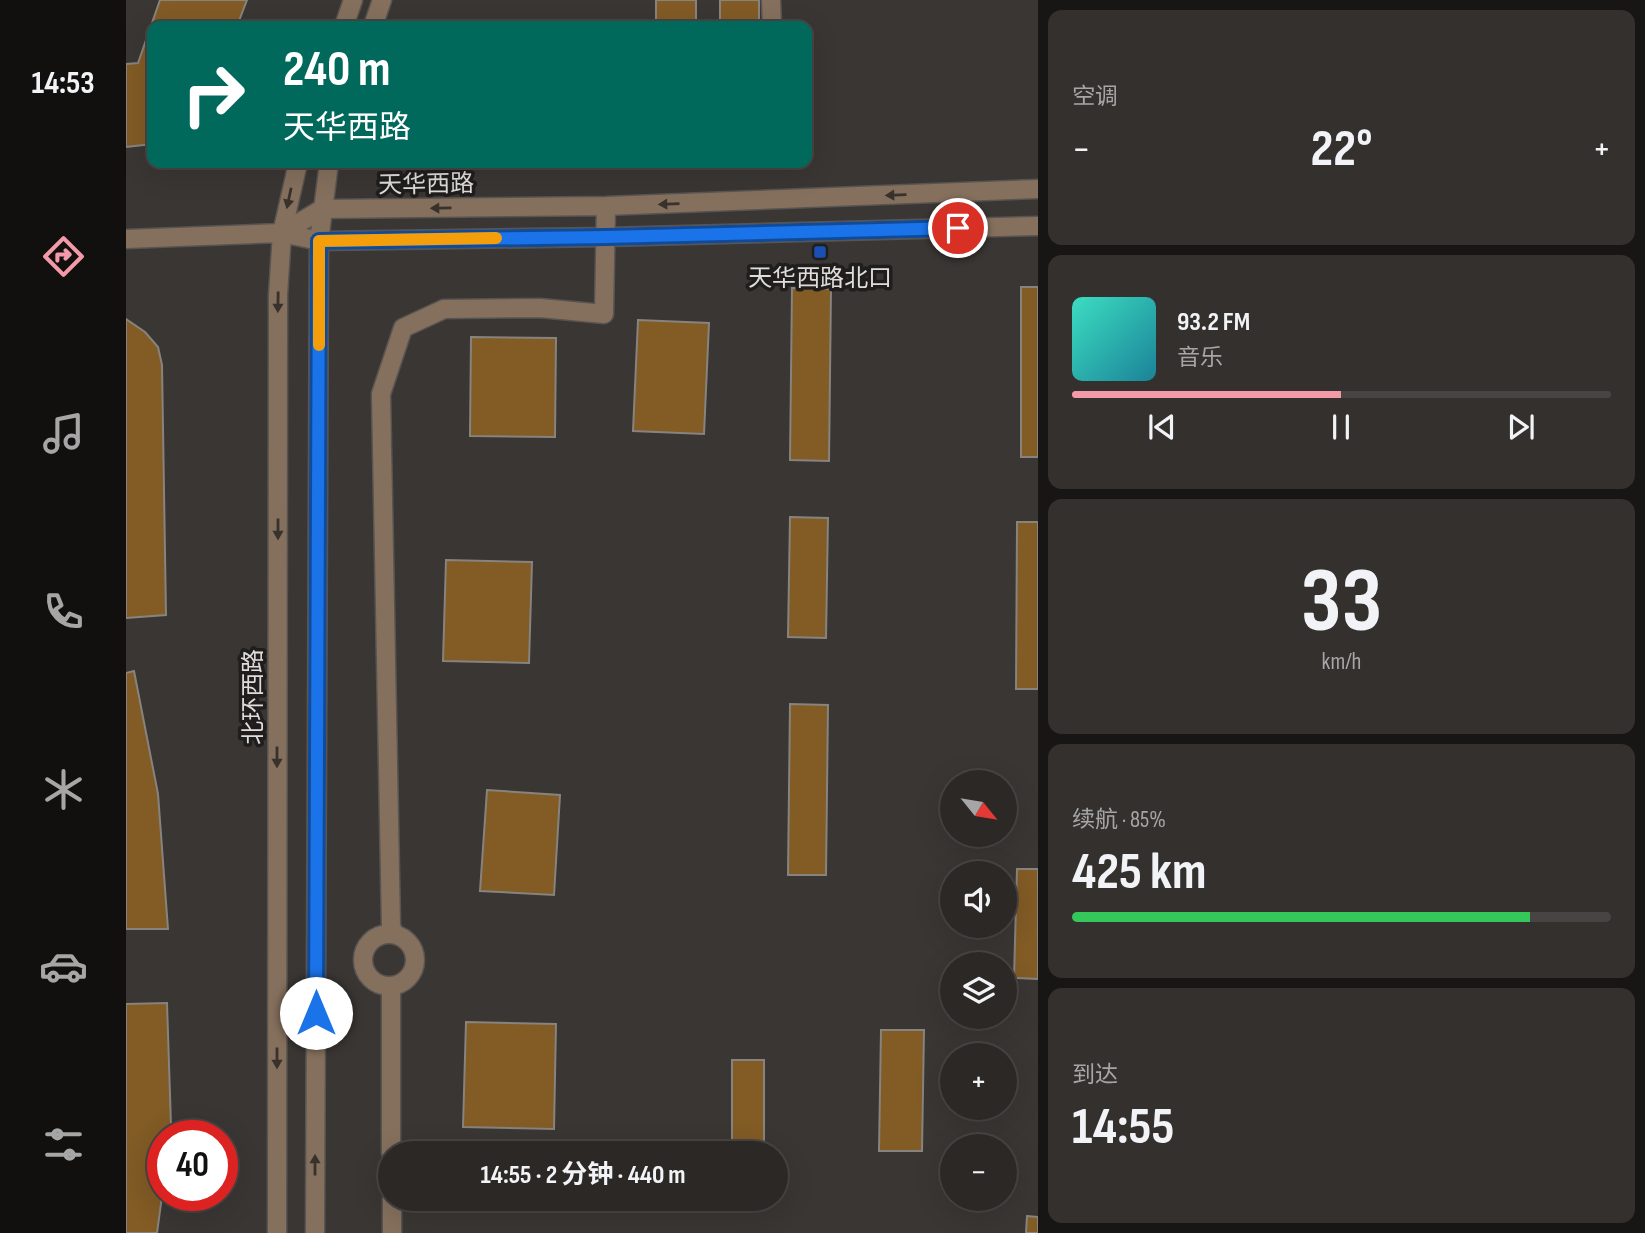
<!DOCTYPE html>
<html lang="zh">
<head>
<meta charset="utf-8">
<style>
  body { margin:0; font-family:"Sofia Sans Condensed","Noto Sans SC",sans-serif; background:#34302e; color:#f1f3f6; height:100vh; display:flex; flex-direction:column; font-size:26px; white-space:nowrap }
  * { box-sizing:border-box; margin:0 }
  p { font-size:23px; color:#a6a6a7 }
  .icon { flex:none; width:38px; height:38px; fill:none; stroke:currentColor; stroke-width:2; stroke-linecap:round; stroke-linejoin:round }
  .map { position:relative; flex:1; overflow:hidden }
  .side { display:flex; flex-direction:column; gap:10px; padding:10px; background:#181615; width:607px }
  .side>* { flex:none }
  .hud { position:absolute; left:21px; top:21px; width:665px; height:147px; border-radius:14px; box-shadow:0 7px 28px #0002,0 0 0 2px #484443; background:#00695c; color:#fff; overflow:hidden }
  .needle { width:46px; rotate:120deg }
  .buttons { position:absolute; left:814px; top:770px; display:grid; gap:14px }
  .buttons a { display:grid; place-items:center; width:77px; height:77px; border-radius:50%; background:#2c2826; box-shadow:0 7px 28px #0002,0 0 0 2px #484443; font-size:35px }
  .speed { position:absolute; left:21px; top:1120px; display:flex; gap:14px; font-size:35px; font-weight:700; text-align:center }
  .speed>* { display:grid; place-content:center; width:91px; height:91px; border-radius:50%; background:#2c2826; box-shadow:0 7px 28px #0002,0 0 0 2px #484443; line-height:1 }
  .speed .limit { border:10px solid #d22; background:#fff; color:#111 }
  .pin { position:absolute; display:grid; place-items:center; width:60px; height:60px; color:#fff; margin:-30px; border:4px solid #fff; border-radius:50%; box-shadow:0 2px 7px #0007 }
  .me { position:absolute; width:77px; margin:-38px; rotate:0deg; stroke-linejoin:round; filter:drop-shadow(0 0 5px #0008) }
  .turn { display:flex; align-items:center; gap:24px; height:147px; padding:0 21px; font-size:32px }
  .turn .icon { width:91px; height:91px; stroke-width:2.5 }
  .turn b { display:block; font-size:49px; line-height:60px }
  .big { font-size:52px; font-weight:700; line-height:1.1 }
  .side .widget { flex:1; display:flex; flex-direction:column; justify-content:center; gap:10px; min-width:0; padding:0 24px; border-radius:14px; background:#34302e }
  .side .dial { align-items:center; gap:0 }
  .dial b { font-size:91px; line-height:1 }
  .song { display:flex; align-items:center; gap:21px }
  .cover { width:84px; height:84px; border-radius:10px; background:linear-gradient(135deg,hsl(170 70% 55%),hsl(190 70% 35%)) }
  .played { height:7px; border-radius:4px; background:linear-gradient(90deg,#f39aa8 50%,#484443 50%) }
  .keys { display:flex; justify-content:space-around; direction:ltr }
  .heat { display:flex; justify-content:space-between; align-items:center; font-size:38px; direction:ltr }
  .charge { height:10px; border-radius:5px; background:linear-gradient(90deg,#34c759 85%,#484443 0) }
  .trip { position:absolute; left:252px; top:1141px; width:410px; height:70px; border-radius:35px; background:#2c2826; box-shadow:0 7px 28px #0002,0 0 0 2px #484443; font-weight:700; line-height:70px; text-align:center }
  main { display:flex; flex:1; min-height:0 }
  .dock { display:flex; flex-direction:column; width:126px; justify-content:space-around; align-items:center; background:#12100f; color:#a6a6a7 }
  .dock .icon { width:49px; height:49px }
  .dock .active { color:#f39aa8 }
  .dock b { font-size:32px; color:#f1f3f6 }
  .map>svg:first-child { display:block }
</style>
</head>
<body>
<main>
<nav class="dock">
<b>14:53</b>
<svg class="icon active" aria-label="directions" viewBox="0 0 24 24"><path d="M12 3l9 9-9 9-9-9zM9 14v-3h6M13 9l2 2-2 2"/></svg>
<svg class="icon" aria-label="music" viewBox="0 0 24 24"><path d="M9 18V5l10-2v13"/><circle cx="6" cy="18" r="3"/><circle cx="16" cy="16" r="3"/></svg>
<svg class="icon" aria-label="phone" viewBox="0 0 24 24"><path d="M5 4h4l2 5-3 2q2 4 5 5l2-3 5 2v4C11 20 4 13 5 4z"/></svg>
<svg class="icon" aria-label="climate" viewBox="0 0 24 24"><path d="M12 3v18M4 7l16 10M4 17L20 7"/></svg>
<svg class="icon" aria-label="car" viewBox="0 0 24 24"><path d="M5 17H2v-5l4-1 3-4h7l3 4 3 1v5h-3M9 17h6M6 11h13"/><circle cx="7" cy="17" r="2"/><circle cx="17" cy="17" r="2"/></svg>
<svg class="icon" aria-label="filters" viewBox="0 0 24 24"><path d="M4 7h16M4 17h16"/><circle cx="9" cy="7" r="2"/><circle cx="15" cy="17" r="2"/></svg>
</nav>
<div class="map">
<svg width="912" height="1233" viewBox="0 0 912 1233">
  <rect width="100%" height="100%" fill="#3a3633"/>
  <path fill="#825b25" stroke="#87837e" stroke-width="2" d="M 34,0 L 121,0 L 111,26 L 26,26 L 26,144 L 0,147 L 0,64 L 12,63 Z
    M 530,0 L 570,0 L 570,26 L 530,26 Z
    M 594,0 L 633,0 L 633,26 L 594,26 Z
    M 895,287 L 912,287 L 912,457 L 895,457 Z
    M 666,288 L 705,289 L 703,461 L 664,460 Z
    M 0,319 L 19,332 L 32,347 L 36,365 L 40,615 L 0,618 Z
    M 512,320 L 583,323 L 578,434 L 507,431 Z
    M 345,337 L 430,338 L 429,437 L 344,436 Z
    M 664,517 L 702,518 L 700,638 L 662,637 Z
    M 891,522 L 912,522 L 912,689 L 890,689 Z
    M 320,560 L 406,562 L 403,663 L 317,661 Z
    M 8,671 L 32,794 L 42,929 L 0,929 L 0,673 Z
    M 664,704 L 702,705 L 700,875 L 662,875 Z
    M 361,790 L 434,795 L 428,895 L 354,891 Z
    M 891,869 L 912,869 L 912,979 L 888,978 Z
    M 41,1003 L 45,1126 L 44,1136 L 37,1136 L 37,1189 L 31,1233 L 0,1233 L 0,1004 Z
    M 340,1022 L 430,1024 L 428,1129 L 337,1127 Z
    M 755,1030 L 798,1030 L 796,1151 L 753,1151 Z
    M 606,1060 L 638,1060 L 638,1153 L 606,1153 Z
    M 901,1216 L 912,1217 L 912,1233 L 900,1233 Z"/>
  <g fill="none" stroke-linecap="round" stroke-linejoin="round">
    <g stroke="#585451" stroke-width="21">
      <path id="minor" d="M 645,0 L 646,26
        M 218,26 L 227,0
        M 247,26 L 256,0
        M 156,233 L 196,209 L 480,206 L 912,189
        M 0,239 L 156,233 L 193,241 L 481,237 L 912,226
        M237 960a26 26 0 1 1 52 0a26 26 0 1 1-52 0Z
        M 268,934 L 265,926 L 255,394 L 277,328 L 318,309 L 414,308 L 478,314 L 480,206
        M 265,987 L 265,1153
        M 266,1199 L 266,1233
        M 151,1233 L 152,295 L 156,233 L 172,163
        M 189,1233 L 193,241 L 203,163"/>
    </g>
    <use href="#minor" stroke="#85705d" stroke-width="18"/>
  </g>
  <defs><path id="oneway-solid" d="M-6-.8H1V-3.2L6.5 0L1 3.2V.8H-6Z" transform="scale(1.75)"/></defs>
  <g fill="#39322c">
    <use href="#oneway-solid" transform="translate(770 195) rotate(178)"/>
    <use href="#oneway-solid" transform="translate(163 198) rotate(102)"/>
    <use href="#oneway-solid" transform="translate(543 204) rotate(178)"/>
    <use href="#oneway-solid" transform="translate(315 208) rotate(179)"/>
    <use href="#oneway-solid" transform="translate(152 302) rotate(91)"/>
    <use href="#oneway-solid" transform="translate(152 529) rotate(90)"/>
    <use href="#oneway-solid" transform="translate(151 757) rotate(90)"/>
    <use href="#oneway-solid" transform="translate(151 1058) rotate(90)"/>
    <use href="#oneway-solid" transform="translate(189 1165) rotate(-90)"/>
  </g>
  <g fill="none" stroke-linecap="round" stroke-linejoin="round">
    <g stroke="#114b97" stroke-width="18">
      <path id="route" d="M 190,1013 L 193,241 L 481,237 L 832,228"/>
    </g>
    <use href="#route" stroke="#1a73e8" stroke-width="12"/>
    <path stroke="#f59e0b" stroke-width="12" d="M 193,345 L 193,241 L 370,238"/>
  </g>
  <rect fill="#1a4fb4" stroke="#201e1c" stroke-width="2.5" x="687" y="245" width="14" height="14" rx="3.5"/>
  <g text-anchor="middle" stroke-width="7" stroke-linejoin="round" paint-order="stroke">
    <g font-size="24" fill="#dfdddb" stroke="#201e1c">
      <text transform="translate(300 184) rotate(-1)" y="8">天华西路</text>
      <text transform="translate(127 697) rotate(-90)" y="8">北环西路</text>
    </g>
    <g font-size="24" fill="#dfdddb" stroke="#201e1c">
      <text x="694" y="286">天华西路北口</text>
    </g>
  </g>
</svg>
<div class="buttons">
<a><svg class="needle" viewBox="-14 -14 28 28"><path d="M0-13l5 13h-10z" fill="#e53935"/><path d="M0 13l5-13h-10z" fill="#a6a6a7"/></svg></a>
<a><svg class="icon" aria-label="sound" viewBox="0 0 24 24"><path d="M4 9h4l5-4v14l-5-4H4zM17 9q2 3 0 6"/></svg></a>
<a><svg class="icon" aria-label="layers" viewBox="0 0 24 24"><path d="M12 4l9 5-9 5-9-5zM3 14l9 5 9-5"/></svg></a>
<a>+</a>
<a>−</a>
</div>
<div class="speed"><div class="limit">40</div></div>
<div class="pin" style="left:832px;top:228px;background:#d93025"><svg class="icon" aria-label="arrive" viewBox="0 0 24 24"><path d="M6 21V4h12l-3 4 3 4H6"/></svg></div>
<svg class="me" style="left:190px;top:1013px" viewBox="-20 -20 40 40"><circle r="19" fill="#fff"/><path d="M0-13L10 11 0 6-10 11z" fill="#1a73e8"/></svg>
<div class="trip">14:55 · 2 分钟 · 440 m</div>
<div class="hud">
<div class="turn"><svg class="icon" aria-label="right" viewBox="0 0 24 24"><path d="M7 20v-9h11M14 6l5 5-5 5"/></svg><div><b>240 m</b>天华西路</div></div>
</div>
</div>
<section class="side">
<div class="widget"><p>空调</p>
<div class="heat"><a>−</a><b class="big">22°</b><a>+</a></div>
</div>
<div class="widget">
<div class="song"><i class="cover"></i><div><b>93.2 FM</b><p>音乐</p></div></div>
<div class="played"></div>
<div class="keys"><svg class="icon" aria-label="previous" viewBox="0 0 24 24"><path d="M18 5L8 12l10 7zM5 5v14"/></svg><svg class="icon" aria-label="pause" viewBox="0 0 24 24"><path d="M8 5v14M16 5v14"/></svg><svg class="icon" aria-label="next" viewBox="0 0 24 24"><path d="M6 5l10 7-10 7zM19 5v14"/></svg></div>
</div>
<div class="widget dial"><b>33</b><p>km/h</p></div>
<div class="widget"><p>续航 · 85%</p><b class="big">425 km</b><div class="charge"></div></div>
<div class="widget"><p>到达</p><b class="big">14:55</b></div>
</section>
</main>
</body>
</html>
